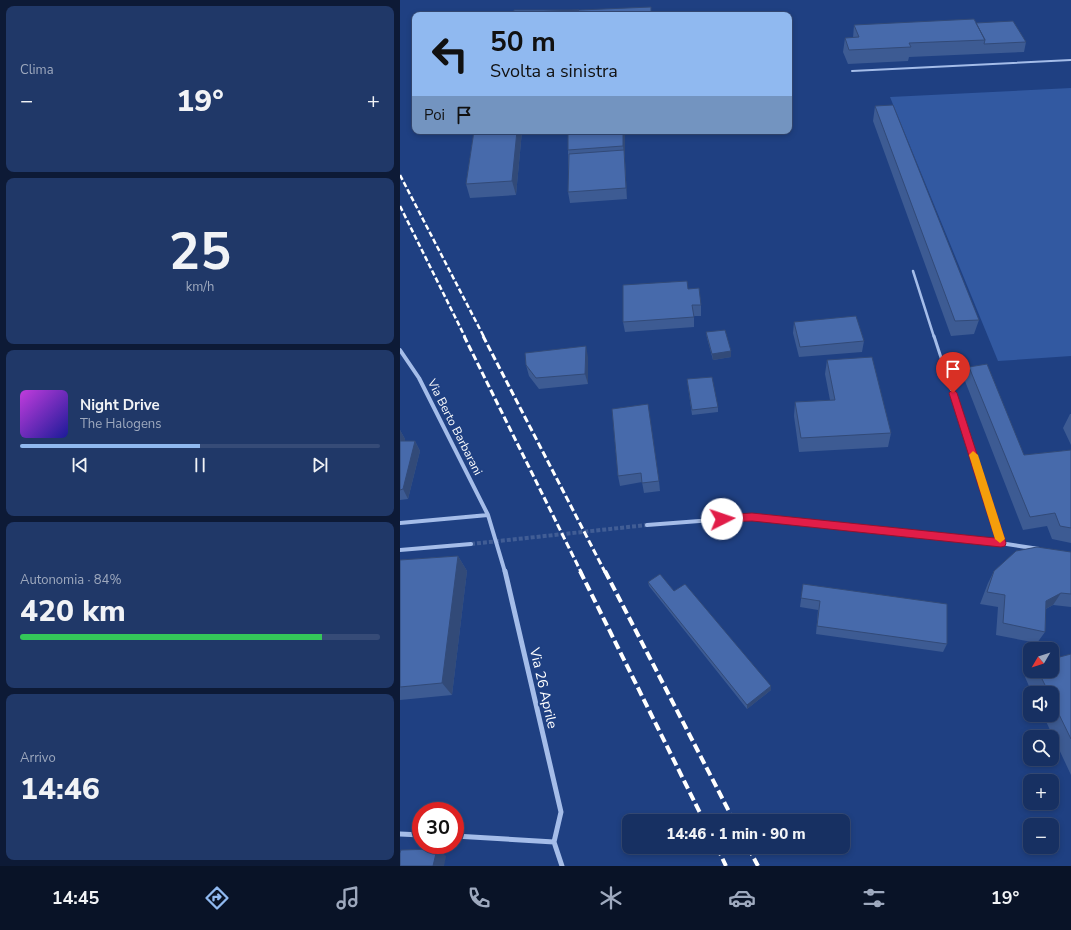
<!DOCTYPE html>
<html lang="it">
<head>
<meta charset="utf-8">
<style>
  body { margin:0; font-family:"Nunito Sans",sans-serif; background:#203868; color:#f1f3f6; height:100vh; display:flex; flex-direction:column; font-size:15px; white-space:nowrap }
  * { box-sizing:border-box; margin:0 }
  p { font-size:13px; color:#9ea9be }
  .icon { flex:none; width:22px; height:22px; fill:none; stroke:currentColor; stroke-width:2; stroke-linecap:round; stroke-linejoin:round }
  .map { position:relative; flex:1; overflow:hidden }
  .details { display:flex; flex-direction:column; gap:6px; padding:6px; background:#0d1a36; width:400px }
  .details>* { flex:none }
  .top-card { position:absolute; left:12px; top:12px; width:380px; height:122px; border-radius:8px; box-shadow:0 2px 6px #0003,0 0 0 1px #364b77; background:#90b9f0; color:#111; overflow:hidden }
  .needle { width:26px; rotate:231deg }
  .controls { position:absolute; left:623px; top:642px; display:grid; gap:8px }
  .controls a { display:grid; place-items:center; width:36px; height:36px; border-radius:8px; background:#173062; box-shadow:0 2px 6px #0003,0 0 0 1px #364b77; font-size:20px }
  .speed { position:absolute; left:12px; top:802px; display:flex; gap:8px; font-size:20px; font-weight:700; text-align:center }
  .speed>* { display:grid; place-content:center; width:52px; height:52px; border-radius:50%; background:#173062; box-shadow:0 2px 6px #0003,0 0 0 1px #364b77; line-height:1 }
  .speed .limit { border:6px solid #d22; background:#fff; color:#111 }
  .pin { position:absolute; display:grid; place-items:center; width:34px; height:34px; color:#fff; margin:-41px -17px; border-radius:50% 50% 50% 0; rotate:-45deg; box-shadow:0 0 4px #0007 }
  .pin .icon { rotate:45deg }
  .me { position:absolute; width:44px; margin:-22px; rotate:86deg; stroke-linejoin:round; filter:drop-shadow(0 0 3px #0008) }
  .turn { display:flex; align-items:center; gap:14px; height:84px; padding:0 12px; font-size:18px }
  .turn .icon { width:52px; height:52px; stroke-width:2.5 }
  .turn b { display:block; font-size:28px; line-height:34px }
  .then { display:flex; align-items:center; height:38px; padding:0 12px; background:#0003; gap:8px; font-size:15px }
  .big { font-size:30px; font-weight:800; line-height:1.1 }
  .details .card { flex:1; display:flex; flex-direction:column; justify-content:center; gap:6px; min-width:0; padding:0 14px; border-radius:8px; background:#203868 }
  .details .dial { align-items:center; gap:0 }
  .dial b { font-size:52px; line-height:1 }
  .song { display:flex; align-items:center; gap:12px }
  .cover { width:48px; height:48px; border-radius:6px; background:linear-gradient(135deg,hsl(290 70% 55%),hsl(240 70% 35%)) }
  .played { height:4px; border-radius:2px; background:linear-gradient(90deg,#90b9f0 50%,#364b77 50%) }
  .keys { display:flex; justify-content:space-around; direction:ltr }
  .heat { display:flex; justify-content:space-between; align-items:center; font-size:22px; direction:ltr }
  .charge { height:6px; border-radius:3px; background:linear-gradient(90deg,#34c759 84%,#364b77 0) }
  .trip { position:absolute; left:222px; top:814px; width:228px; height:40px; border-radius:8px; background:#173062; box-shadow:0 2px 6px #0003,0 0 0 1px #364b77; font-weight:800; line-height:40px; text-align:center }
  .dock { display:flex; height:64px; justify-content:space-around; align-items:center; background:#091327; color:#9ea9be }
  .dock .icon { width:28px; height:28px }
  .dock .on { color:#90b9f0 }
  .dock b { font-size:18px; color:#f1f3f6 }
  main { display:flex; flex:1; min-height:0 }
  .map>svg:first-child { display:block }
</style>
</head>
<body>
<main>
<section class="details">
<div class="card"><p>Clima</p>
<div class="heat"><a>−</a><b class="big">19°</b><a>+</a></div>
</div>
<div class="card dial"><b>25</b><p>km/h</p></div>
<div class="card">
<div class="song"><i class="cover"></i><div><b>Night Drive</b><p>The Halogens</p></div></div>
<div class="played"></div>
<div class="keys"><svg class="icon" aria-label="previous" viewBox="0 0 24 24"><path d="M18 5L8 12l10 7zM5 5v14"/></svg><svg class="icon" aria-label="pause" viewBox="0 0 24 24"><path d="M8 5v14M16 5v14"/></svg><svg class="icon" aria-label="next" viewBox="0 0 24 24"><path d="M6 5l10 7-10 7zM19 5v14"/></svg></div>
</div>
<div class="card"><p>Autonomia · 84%</p><b class="big">420 km</b><div class="charge"></div></div>
<div class="card"><p>Arrivo</p><b class="big">14:46</b></div>
</section>
<div class="map">
<svg width="671" height="866" viewBox="0 0 671 866">
  <rect width="100%" height="100%" fill="#1f4082"/>
  <path fill="#3259a1" d="M 671,88 L 671,356 L 598,361 L 490,97 Z"/>
  <g fill="none" stroke-linecap="round" stroke-linejoin="round">
    <path stroke="#415d95" stroke-width="4" stroke-dasharray="4 2" stroke-linecap="butt" d="M 71,544 L 247,525"/>
    <path stroke="#a5bde9" stroke-width="2" d="M 452,71 L 671,60"/>
    <path stroke="#a5bde9" stroke-width="2.5" d="M 513,271 L 534,337"/>
    <path stroke="#a5bde9" stroke-width="3" d="M 534,336 L 601,543"/>
    <path stroke="#a5bde9" stroke-width="4" d="M 0,350 L 19,378 L 88,515 L 105,572
      M 0,523 L 88,515
      M 247,525 L 352,517 L 587,541 L 639,549
      M 0,550 L 71,544"/>
    <path stroke="#a5bde9" stroke-width="5" d="M 105,571 L 161,812 L 154,842 L 162,866
      M 0,834 L 21,835
      M 55,836 L 154,842"/>
    <path stroke="#fff" stroke-width="2.5" stroke-dasharray="5.5 2.5" stroke-linecap="butt" d="M 0,175 L 84,337
      M 0,206 L 65,337"/>
    <path stroke="#fff" stroke-width="3" stroke-dasharray="7 3" stroke-linecap="butt" d="M 64,336 L 181,572
      M 83,336 L 205,572"/>
    <path stroke="#fff" stroke-width="4" stroke-dasharray="9 4" stroke-linecap="butt" d="M 180,571 L 304,821
      M 205,571 L 334,821
      M 317,847 L 326,866
      M 348,847 L 358,866"/>
  </g>
  <path fill="#3d5b93" d="M 576,23 L 626,42 L 624,52 L 509,57 L 508,61 L 448,64 L 443,52 L 445,38 L 453,38 L 454,25 Z
    M 475,106 L 579,320 L 574,334 L 551,336 L 473,121 Z
    M 74,131 L 122,131 L 116,195 L 70,198 L 66,184 Z
    M 168,131 L 225,131 L 225,161 L 227,199 L 170,203 L 168,192 Z
    M 288,289 L 301,305 L 301,316 L 294,316 L 294,327 L 225,332 L 223,322 Z
    M 394,322 L 464,341 L 462,352 L 399,357 L 393,333 Z
    M 306,332 L 331,351 L 331,357 L 313,360 L 307,338 Z
    M 188,357 L 188,384 L 139,389 L 129,376 L 126,365 Z
    M 427,360 L 491,433 L 488,447 L 399,452 L 394,416 L 395,402 L 430,400 L 425,374 Z
    M 569,367 L 624,455 L 671,450 L 671,543 L 652,539 L 647,526 L 623,530 L 565,381 Z
    M 287,379 L 318,407 L 318,412 L 292,415 Z
    M 212,409 L 259,481 L 260,491 L 244,493 L 242,482 L 220,486 L 218,476 Z
    M 670,414 L 671,414 L 671,445 L 663,428 Z
    M 0,430 L 5,439 L 5,441 L 15,441 L 20,451 L 8,499 L 0,500 Z
    M 671,552 L 671,607 L 653,605 L 646,609 L 645,632 L 637,643 L 596,635 L 598,607 L 580,604 L 588,583 L 594,571 Z
    M 58,556 L 67,571 L 52,695 L 0,700 L 0,560 Z
    M 248,582 L 274,591 L 371,690 L 347,709 L 249,586 Z
    M 403,584 L 547,644 L 543,652 L 416,634 L 418,610 L 400,607 Z
    M 671,654 L 671,775 L 643,715 L 652,715 L 652,693 L 632,693 L 625,677 L 630,670 L 630,671 L 652,671 Z"/>
  <path fill="#324a78" d="M 117,131 L 122,131 L 116,195 L 112,181 Z
    M 223,131 L 225,131 L 225,161 L 223,146 Z
    M 224,150 L 225,161 L 227,199 L 226,188 Z
    M 186,346 L 188,357 L 188,384 L 185,374 Z
    M 331,351 L 331,357 L 313,360 L 312,354 Z
    M 0,430 L 5,439 L 4,451 L 0,444 Z
    M 15,441 L 20,451 L 8,499 L 3,489 Z
    M 58,556 L 67,571 L 52,695 L 42,683 Z
    M 661,593 L 653,605 L 638,613 L 646,601 Z
    M 371,686 L 371,690 L 347,709 L 347,705 Z
    M 37,849 L 46,856 L 44,866 L 33,866 Z"/>
  <path fill="#476aab" stroke="#324a78" d="M 251,7 L 251,15 L 131,15 L 132,12 Z
    M 114,10 L 179,10 L 132,12 L 131,15 L 113,15 Z
    M 574,19 L 585,40 L 509,43 L 511,47 L 449,50 L 445,38 L 459,37 L 454,25 Z
    M 613,21 L 626,42 L 584,44 L 585,40 L 576,23 Z
    M 493,105 L 579,320 L 555,321 L 475,106 Z
    M 74,131 L 117,131 L 112,181 L 66,184 Z
    M 168,131 L 223,131 L 223,146 L 168,150 Z
    M 224,150 L 226,188 L 168,192 L 169,154 Z
    M 287,281 L 288,289 L 299,288 L 301,305 L 292,305 L 294,317 L 223,322 L 223,285 Z
    M 456,316 L 464,341 L 400,347 L 394,322 Z
    M 325,330 L 331,351 L 312,354 L 306,332 Z
    M 186,346 L 185,374 L 136,378 L 126,365 L 125,353 Z
    M 472,357 L 491,433 L 401,438 L 395,402 L 435,400 L 427,360 Z
    M 587,364 L 624,455 L 671,450 L 671,528 L 660,526 L 655,513 L 630,517 L 569,367 Z
    M 312,377 L 318,407 L 292,410 L 287,379 Z
    M 248,404 L 259,481 L 242,483 L 241,473 L 218,476 L 212,409 Z
    M 0,441 L 15,441 L 3,489 L 0,490 Z
    M 637,547 L 671,552 L 671,594 L 661,593 L 646,601 L 645,632 L 603,623 L 605,595 L 587,592 L 594,571 L 616,551 Z
    M 58,556 L 42,683 L 0,687 L 0,560 Z
    M 260,574 L 274,591 L 285,584 L 371,686 L 347,705 L 248,582 Z
    M 403,584 L 547,604 L 547,644 L 417,626 L 420,601 L 401,598 Z
    M 671,654 L 671,739 L 652,700 L 652,693 L 649,693 L 638,671 L 652,671 L 652,659 Z
    M 37,849 L 33,866 L 0,866 L 0,853 L 1,850 Z"/>
  <path fill="#e11d48" stroke="#92132f" d="M 553,389 L 557,393 L 606,543 L 605,546 L 601,547 L 352,521 L 319,522 L 317,519 L 319,516 L 322,515 L 352,513 L 595,538 L 549,393 Z"/>
  <path fill="#f59e0b" d="M 573,451 L 578,455 L 605,539 L 600,543 L 595,539 L 569,455 Z"/>
  <g text-anchor="middle" stroke-width="4" stroke-linejoin="round" paint-order="stroke">
    <g font-size="12" fill="#fff" stroke="#1f4082">
      <text transform="translate(55 427) rotate(63)" y="4">Via Berto Barbarani</text>
    </g>
    <g font-size="14" fill="#fff" stroke="#1f4082">
      <text transform="translate(144 688) rotate(77)" y="5">Via 26 Aprile</text>
    </g>
  </g>
</svg>
<div class="controls">
<a><svg class="needle" viewBox="-14 -14 28 28"><path d="M0-13l5 13h-10z" fill="#e53935"/><path d="M0 13l5-13h-10z" fill="#9ea9be"/></svg></a>
<a><svg class="icon" aria-label="sound" viewBox="0 0 24 24"><path d="M4 9h4l5-4v14l-5-4H4zM17 9q2 3 0 6"/></svg></a>
<a><svg class="icon" aria-label="search" viewBox="0 0 24 24"><circle cx="10" cy="10" r="6"/><path d="M15 15l6 6"/></svg></a>
<a>+</a>
<a>−</a>
</div>
<div class="speed"><div class="limit">30</div></div>
<div class="pin" style="left:553px;top:393px;background:#d93025"><svg class="icon" aria-label="arrive" viewBox="0 0 24 24"><path d="M6 21V4h12l-3 4 3 4H6"/></svg></div>
<svg class="me" style="left:322px;top:519px" viewBox="-20 -20 40 40"><circle r="19" fill="#fff"/><path d="M0-13L10 11 0 6-10 11z" fill="#e11d48"/></svg>
<div class="trip">14:46 · 1 min · 90 m</div>
<div class="top-card">
<div class="turn"><svg class="icon" aria-label="left" viewBox="0 0 24 24"><path d="M17 20v-9H6M10 6l-5 5 5 5"/></svg><div><b>50 m</b>Svolta a sinistra</div></div>
<div class="then">Poi<svg class="icon" aria-label="arrive" viewBox="0 0 24 24"><path d="M6 21V4h12l-3 4 3 4H6"/></svg></div>
</div>
</div>
</main>
<nav class="dock">
<b>14:45</b>
<svg class="icon on" aria-label="directions" viewBox="0 0 24 24"><path d="M12 3l9 9-9 9-9-9zM9 14v-3h6M13 9l2 2-2 2"/></svg>
<svg class="icon" aria-label="music" viewBox="0 0 24 24"><path d="M9 18V5l10-2v13"/><circle cx="6" cy="18" r="3"/><circle cx="16" cy="16" r="3"/></svg>
<svg class="icon" aria-label="phone" viewBox="0 0 24 24"><path d="M5 4h4l2 5-3 2q2 4 5 5l2-3 5 2v4C11 20 4 13 5 4z"/></svg>
<svg class="icon" aria-label="climate" viewBox="0 0 24 24"><path d="M12 3v18M4 7l16 10M4 17L20 7"/></svg>
<svg class="icon" aria-label="car" viewBox="0 0 24 24"><path d="M5 17H2v-5l4-1 3-4h7l3 4 3 1v5h-3M9 17h6M6 11h13"/><circle cx="7" cy="17" r="2"/><circle cx="17" cy="17" r="2"/></svg>
<svg class="icon" aria-label="filters" viewBox="0 0 24 24"><path d="M4 7h16M4 17h16"/><circle cx="9" cy="7" r="2"/><circle cx="15" cy="17" r="2"/></svg>
<b>19°</b>
</nav>
</body>
</html>
